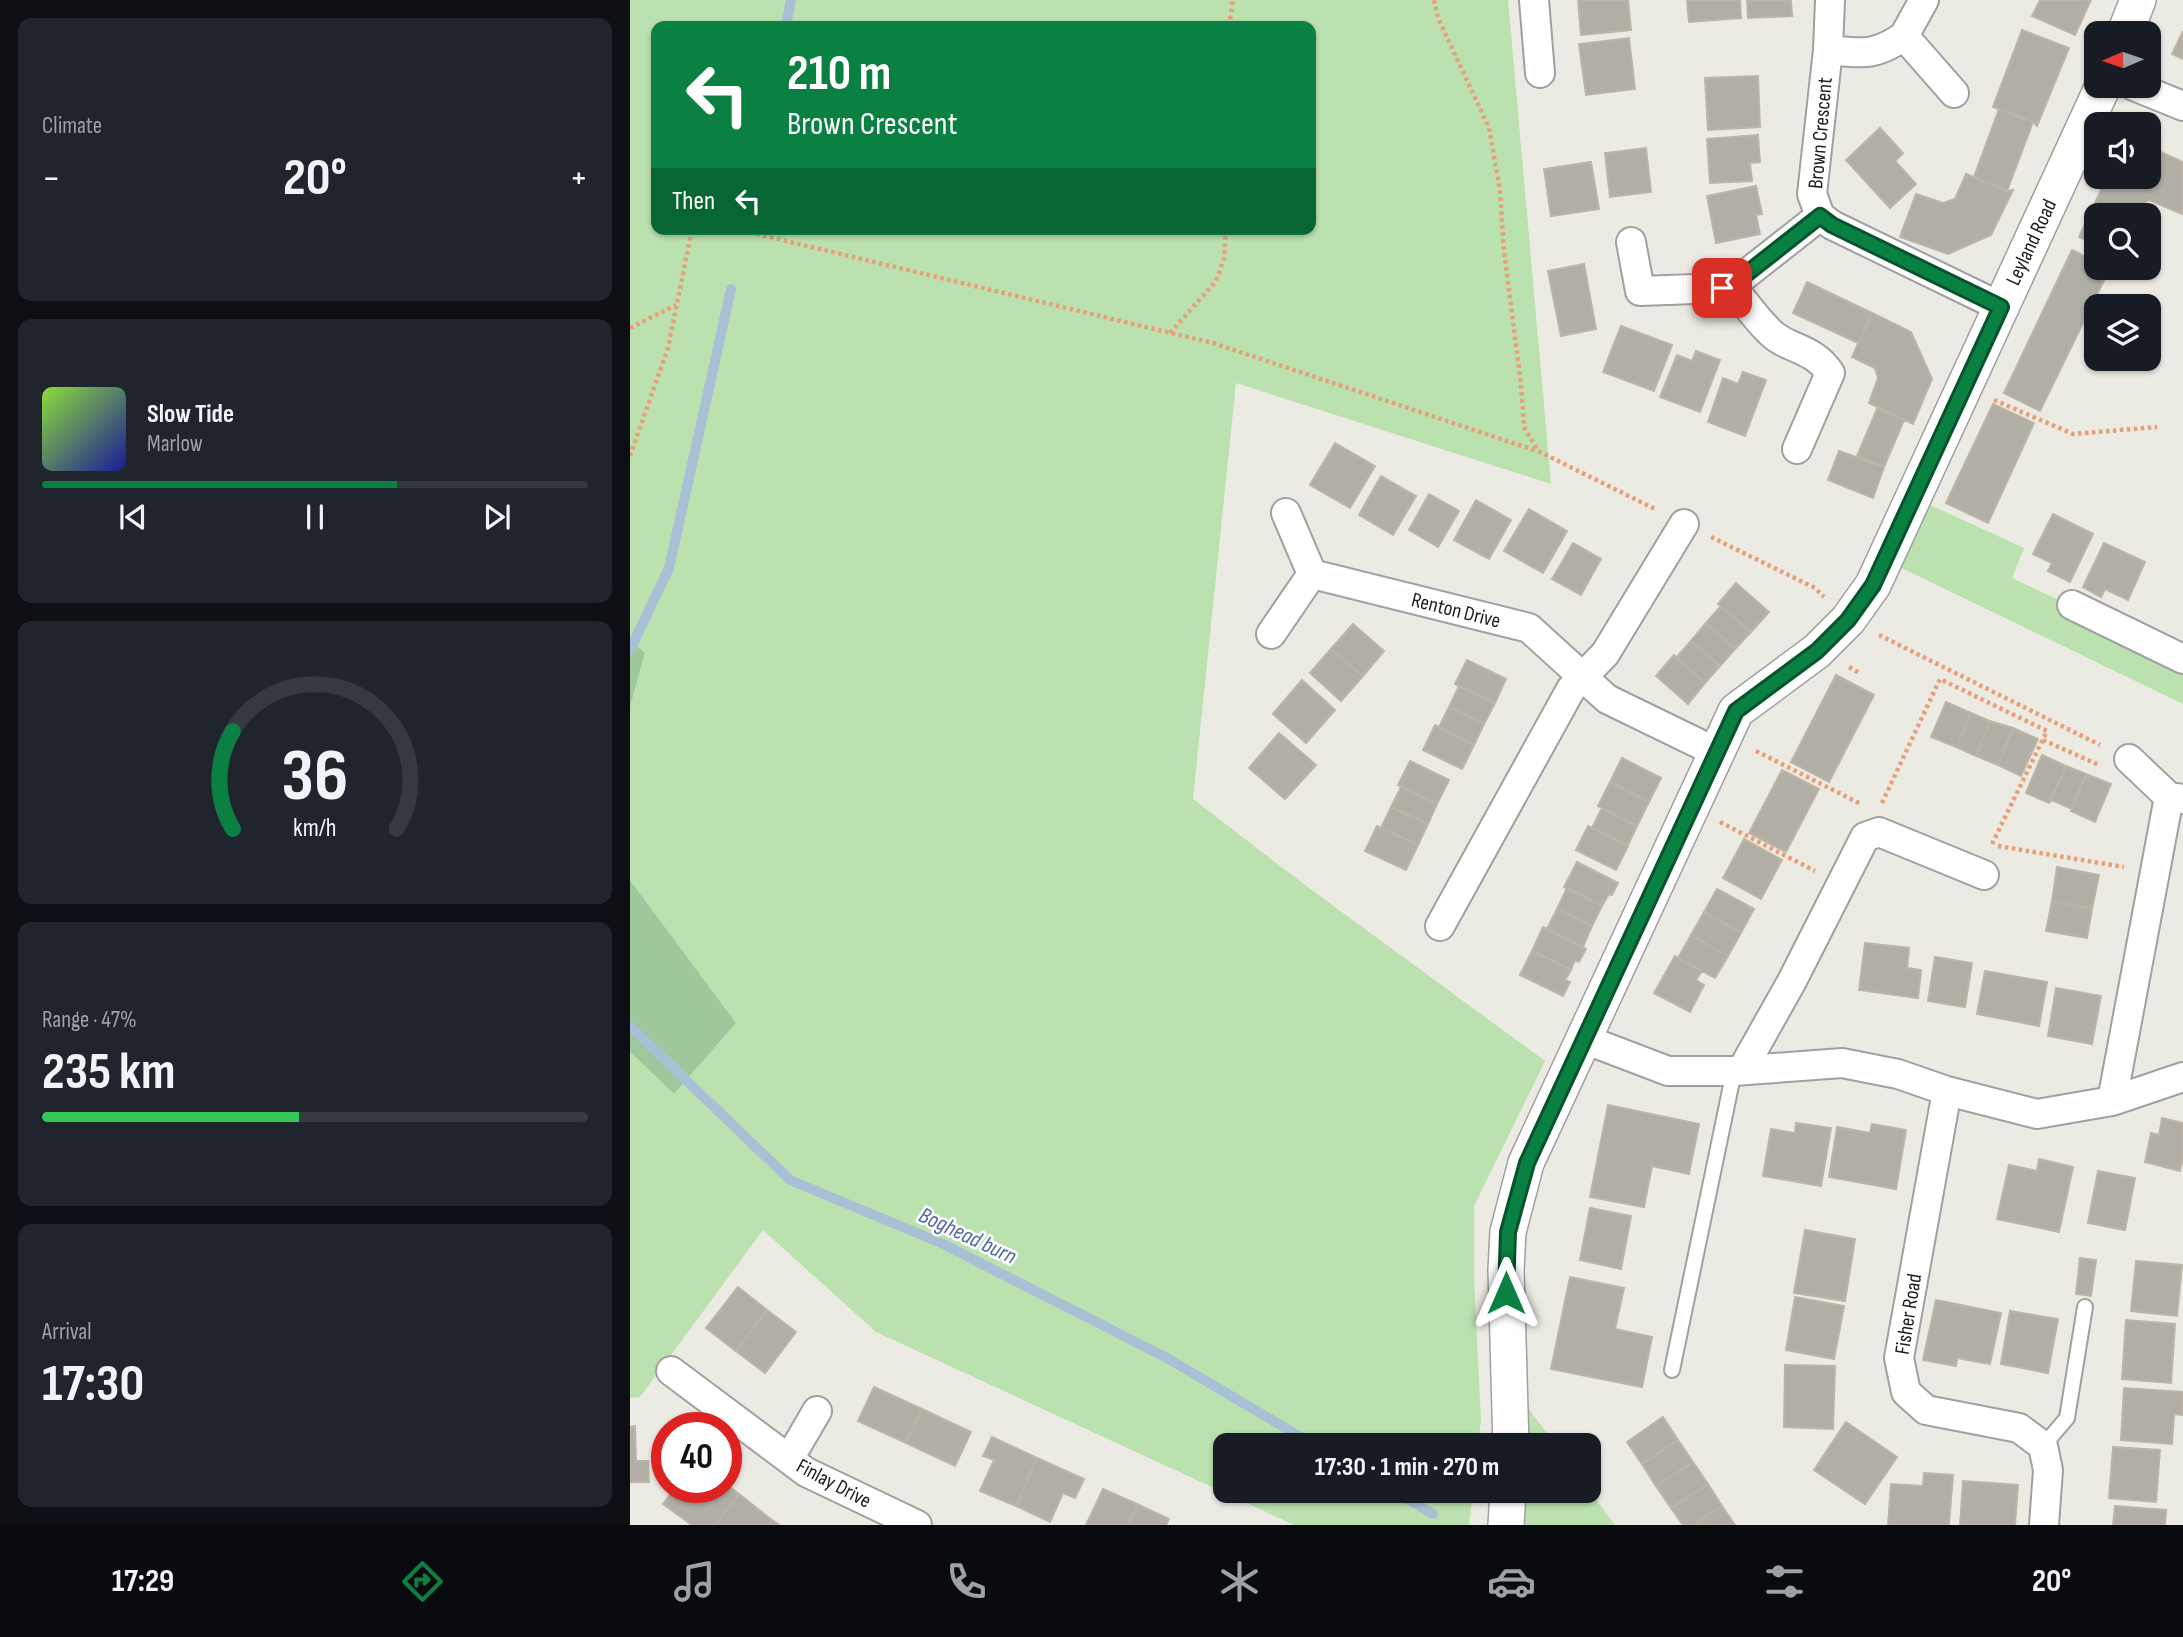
<!DOCTYPE html>
<html lang="en">
<head>
<meta charset="utf-8">
<style>
  body { margin:0; font-family:"Sofia Sans Condensed",sans-serif; background:#20242c; color:#f1f3f6; height:100vh; display:flex; flex-direction:column; font-size:26px; white-space:nowrap }
  * { box-sizing:border-box; margin:0 }
  p { font-size:23px; color:#9ea1a6 }
  .icon { flex:none; width:38px; height:38px; fill:none; stroke:currentColor; stroke-width:2; stroke-linecap:round; stroke-linejoin:round }
  .map { position:relative; flex:1; overflow:hidden }
  .details { display:flex; flex-direction:column; gap:18px; padding:18px; background:#0d0f14; width:630px }
  .details>* { flex:none }
  .hud { position:absolute; left:21px; top:21px; width:665px; height:214px; border-radius:14px; box-shadow:0 2px 5px #0004; background:#0b8043; color:#fff; overflow:hidden }
  .needle { width:46px; rotate:268deg }
  .controls { position:absolute; left:1454px; top:21px; display:grid; gap:14px }
  .controls a { display:grid; place-items:center; width:77px; height:77px; border-radius:14px; background:#171b24; box-shadow:0 2px 5px #0004; font-size:35px }
  .speed { position:absolute; left:21px; top:1412px; display:flex; gap:14px; font-size:35px; font-weight:700; text-align:center }
  .speed>* { display:grid; place-content:center; width:91px; height:91px; border-radius:50%; background:#171b24; box-shadow:0 2px 5px #0004; line-height:1 }
  .speed .limit { border:10px solid #d22; background:#fff; color:#111 }
  .pin { position:absolute; display:grid; place-items:center; width:60px; height:60px; color:#fff; margin:-30px; border-radius:14px; box-shadow:0 4px 10px #0006 }
  .me { position:absolute; width:77px; margin:-38px; rotate:0deg; stroke-linejoin:round; filter:drop-shadow(0 0 5px #0008) }
  .turn { display:flex; align-items:center; gap:24px; height:147px; padding:0 21px; font-size:32px }
  .turn .icon { width:91px; height:91px; stroke-width:2.5 }
  .turn b { display:block; font-size:49px; line-height:60px }
  .then { display:flex; align-items:center; height:66px; padding:0 21px; background:#0003; gap:14px; font-size:26px }
  .big { font-size:52px; font-weight:700; line-height:1.1 }
  .details .card { flex:1; display:flex; flex-direction:column; justify-content:center; gap:10px; min-width:0; padding:0 24px; border-radius:14px; background:#20242c }
  .details .dial { align-items:center; gap:0 }
  .dial svg { height:182px; overflow:visible; fill:none; stroke:#363941; stroke-width:7; stroke-linecap:round; text-anchor:middle }
  .dial text { fill:#f1f3f6; stroke:none }
  .song { display:flex; align-items:center; gap:21px }
  .cover { width:84px; height:84px; border-radius:10px; background:linear-gradient(135deg,hsl(90 70% 55%),hsl(240 70% 35%)) }
  .played { height:7px; border-radius:4px; background:linear-gradient(90deg,#0b8043 65%,#363941 65%) }
  .keys { display:flex; justify-content:space-around; direction:ltr }
  .heat { display:flex; justify-content:space-between; align-items:center; font-size:38px; direction:ltr }
  .charge { height:10px; border-radius:5px; background:linear-gradient(90deg,#34c759 47%,#363941 0) }
  .trip { position:absolute; left:583px; top:1433px; width:388px; height:70px; border-radius:14px; background:#171b24; box-shadow:0 2px 5px #0004; font-weight:700; line-height:70px; text-align:center }
  .menu { display:flex; height:112px; justify-content:space-around; align-items:center; background:#090b0e; color:#9ea1a6 }
  .menu .icon { width:49px; height:49px }
  .menu .on { color:#0b8043 }
  .menu b { font-size:32px; color:#f1f3f6 }
  main { display:flex; flex:1; min-height:0 }
  .map>svg:first-child { display:block }
</style>
</head>
<body>
<main>
<section class="details">
<div class="card"><p>Climate</p>
<div class="heat"><a>−</a><b class="big">20°</b><a>+</a></div>
</div>
<div class="card">
<div class="song"><i class="cover"></i><div><b>Slow Tide</b><p>Marlow</p></div></div>
<div class="played"></div>
<div class="keys"><svg class="icon" aria-label="previous" viewBox="0 0 24 24"><path d="M18 5L8 12l10 7zM5 5v14"/></svg><svg class="icon" aria-label="pause" viewBox="0 0 24 24"><path d="M8 5v14M16 5v14"/></svg><svg class="icon" aria-label="next" viewBox="0 0 24 24"><path d="M6 5l10 7-10 7zM19 5v14"/></svg></div>
</div>
<div class="card dial"><svg viewBox="0 0 100 80">
<path d="M14 69A42 42 0 1 1 86 69"/>
<path d="M14 69A42 42 0 0 1 14 26" stroke="#0b8043"/>
<text x="50" y="56" font-size="32" font-weight="700">36</text>
<text x="50" y="72" font-size="11">km/h</text>
</svg></div>
<div class="card"><p>Range · 47%</p><b class="big">235 km</b><div class="charge"></div></div>
<div class="card"><p>Arrival</p><b class="big">17:30</b></div>
</section>
<div class="map">
<svg width="1553" height="1525" viewBox="0 0 1553 1525">
  <rect width="100%" height="100%" fill="#ecebe3"/>
  <path fill="#bbe1ae" fill-rule="evenodd" d="M 0,0 L 878,0 L 921,484 L 606,383 L 563,799 L 675,885 L 915,1061 L 844,1206 L 844,1280 L 851,1420 L 848,1445 L 595,1446 L 595,1491 L 843,1491 L 839,1525 L 664,1525 L 246,1332 L 133,1230 L 10,1397 L 0,1398 L 0,1052 L 44,1094 L 106,1023 L 0,880 L 0,707 L 15,653 L 0,640 ZM 26,26 L 681,26 L 681,229 L 26,229 Z
    M 1285,498 L 1394,548 L 1382,578 L 1553,659 L 1553,704 L 1255,560 Z
    M 879,1383 L 926,1445 L 881,1445 Z
    M 959,1490 L 985,1525 L 876,1525 L 878,1491 Z"/>
  <path fill="#9fc79c" d="M 0,640 L 15,653 L 0,707 Z
    M 0,880 L 106,1023 L 44,1094 L 0,1052 Z"/>
  <g fill="none" stroke-linecap="round" stroke-linejoin="round">
    <path stroke="#a8c0d5" stroke-width="10" d="M 156,26 L 161,0
      M 0,650 L 39,568 L 101,289
      M 0,1026 L 160,1180 L 311,1243 L 537,1358 L 686,1446
      M 764,1491 L 803,1514"/>
  </g>
  <path fill="#b1aea6" stroke="#bcb5a7" stroke-width="2" d="M 948,0 L 998,0 L 1001,30 L 951,35 Z
    M 1057,0 L 1110,0 L 1111,18 L 1059,22 Z
    M 1117,0 L 1161,0 L 1162,16 L 1118,18 Z
    M 1410,0 L 1461,0 L 1445,35 L 1402,16 Z
    M 1392,30 L 1439,48 L 1407,126 L 1403,122 L 1363,107 Z
    M 1553,31 L 1553,59 L 1542,54 Z
    M 999,38 L 1005,89 L 956,95 L 949,44 Z
    M 1128,76 L 1130,127 L 1078,130 L 1075,78 Z
    M 1369,109 L 1403,122 L 1377,191 L 1344,177 Z
    M 1250,128 L 1273,153 L 1265,161 L 1286,184 L 1260,208 L 1216,160 Z
    M 1128,135 L 1130,162 L 1120,163 L 1122,181 L 1080,183 L 1077,139 Z
    M 1016,148 L 1021,192 L 980,197 L 975,153 Z
    M 1524,149 L 1553,162 L 1552,214 L 1519,200 L 1515,202 L 1508,215 L 1466,215 L 1466,245 L 1449,237 L 1477,177 L 1519,177 L 1519,150 Z
    M 961,162 L 969,209 L 921,216 L 914,169 Z
    M 1336,174 L 1377,191 L 1383,190 L 1361,235 L 1318,254 L 1270,237 L 1286,194 L 1313,203 L 1325,199 Z
    M 1126,186 L 1132,214 L 1126,215 L 1130,234 L 1086,243 L 1077,196 Z
    M 1442,250 L 1466,262 L 1466,268 L 1480,268 L 1410,411 L 1374,393 Z
    M 954,264 L 966,329 L 931,336 L 918,271 Z
    M 1177,282 L 1242,313 L 1228,343 L 1163,313 Z
    M 1242,313 L 1281,332 L 1302,379 L 1283,424 L 1239,403 L 1248,378 L 1245,368 L 1222,357 Z
    M 991,326 L 1042,345 L 1024,391 L 973,372 Z
    M 1066,351 L 1090,360 L 1070,412 L 1030,397 L 1047,355 L 1062,361 Z
    M 1113,372 L 1136,380 L 1115,436 L 1078,422 L 1093,378 L 1108,384 Z
    M 1363,404 L 1404,423 L 1358,523 L 1316,503 Z
    M 1247,409 L 1274,420 L 1254,467 L 1227,456 Z
    M 705,443 L 745,466 L 720,508 L 680,485 Z
    M 1209,451 L 1254,467 L 1243,498 L 1198,480 Z
    M 751,476 L 786,496 L 763,535 L 729,515 Z
    M 799,494 L 829,511 L 808,547 L 779,530 Z
    M 846,500 L 881,520 L 859,559 L 824,540 Z
    M 899,509 L 937,531 L 913,573 L 874,551 Z
    M 1423,514 L 1463,534 L 1440,582 L 1418,571 L 1422,563 L 1403,554 Z
    M 943,543 L 971,559 L 951,595 L 922,579 Z
    M 1474,543 L 1515,562 L 1498,600 L 1475,589 L 1471,597 L 1453,587 Z
    M 1106,583 L 1139,612 L 1121,632 L 1088,604 Z
    M 1091,606 L 1121,632 L 1105,649 L 1076,623 Z
    M 1076,623 L 1105,649 L 1090,666 L 1061,641 Z
    M 723,624 L 754,651 L 733,676 L 701,649 Z
    M 1061,641 L 1090,666 L 1075,683 L 1046,658 Z
    M 701,649 L 733,676 L 711,701 L 680,673 Z
    M 1044,655 L 1075,683 L 1058,704 L 1026,676 Z
    M 837,660 L 876,679 L 865,703 L 825,684 Z
    M 1206,675 L 1244,695 L 1199,782 L 1161,762 Z
    M 672,680 L 705,710 L 676,743 L 643,714 Z
    M 829,686 L 865,703 L 854,724 L 819,707 Z
    M 1316,702 L 1341,713 L 1326,747 L 1301,737 Z
    M 819,707 L 854,724 L 844,745 L 809,727 Z
    M 1341,713 L 1360,721 L 1346,756 L 1326,747 Z
    M 1360,721 L 1383,728 L 1368,765 L 1346,756 Z
    M 805,725 L 844,745 L 832,769 L 793,750 Z
    M 1383,728 L 1408,739 L 1391,776 L 1368,765 Z
    M 649,733 L 686,765 L 655,799 L 619,768 Z
    M 1412,755 L 1436,766 L 1419,803 L 1396,793 Z
    M 992,758 L 1031,778 L 1019,802 L 980,782 Z
    M 780,761 L 819,780 L 807,804 L 768,785 Z
    M 1436,766 L 1456,774 L 1442,809 L 1421,800 Z
    M 1152,770 L 1189,789 L 1156,852 L 1119,833 Z
    M 1456,774 L 1481,784 L 1465,822 L 1441,811 Z
    M 980,782 L 1019,802 L 1007,826 L 968,806 Z
    M 771,787 L 807,804 L 798,824 L 761,807 Z
    M 761,807 L 798,824 L 788,845 L 751,828 Z
    M 972,808 L 1007,826 L 998,845 L 962,828 Z
    M 747,826 L 788,845 L 776,870 L 735,851 Z
    M 958,826 L 998,846 L 986,870 L 946,850 Z
    M 1114,839 L 1152,860 L 1131,899 L 1093,878 Z
    M 947,862 L 988,883 L 982,895 L 979,894 L 972,906 L 934,887 Z
    M 1427,867 L 1469,875 L 1462,909 L 1422,901 Z
    M 937,888 L 972,906 L 962,926 L 927,909 Z
    M 1087,889 L 1124,909 L 1111,933 L 1074,912 Z
    M 1422,901 L 1462,909 L 1457,938 L 1416,931 Z
    M 927,909 L 962,926 L 953,947 L 917,929 Z
    M 1074,912 L 1111,933 L 1098,956 L 1061,935 Z
    M 913,927 L 956,949 L 949,962 L 945,960 L 941,970 L 902,951 Z
    M 1061,935 L 1098,956 L 1085,978 L 1048,958 Z
    M 1235,943 L 1279,948 L 1277,968 L 1291,970 L 1288,998 L 1229,990 Z
    M 902,951 L 941,970 L 935,980 L 940,982 L 933,996 L 890,975 Z
    M 1045,956 L 1072,971 L 1066,980 L 1074,985 L 1060,1012 L 1024,993 Z
    M 1305,957 L 1342,963 L 1335,1007 L 1298,1001 Z
    M 1355,971 L 1417,982 L 1409,1026 L 1347,1014 Z
    M 1426,988 L 1471,996 L 1462,1044 L 1418,1036 Z
    M 978,1105 L 1069,1124 L 1059,1174 L 1022,1166 L 1014,1207 L 960,1197 Z
    M 1532,1118 L 1553,1123 L 1553,1158 L 1550,1171 L 1515,1162 L 1521,1133 L 1529,1135 Z
    M 1166,1123 L 1201,1128 L 1191,1186 L 1133,1176 L 1141,1129 L 1165,1133 Z
    M 1242,1124 L 1276,1130 L 1266,1189 L 1199,1177 L 1207,1127 L 1240,1133 Z
    M 1409,1159 L 1443,1167 L 1429,1232 L 1367,1219 L 1379,1165 L 1407,1171 Z
    M 1468,1171 L 1505,1178 L 1495,1230 L 1458,1223 Z
    M 960,1208 L 1001,1216 L 991,1269 L 950,1260 Z
    M 1175,1230 L 1225,1239 L 1215,1301 L 1164,1293 Z
    M 1450,1258 L 1466,1260 L 1461,1296 L 1446,1294 Z
    M 1506,1261 L 1552,1265 L 1547,1316 L 1501,1311 Z
    M 940,1277 L 994,1288 L 985,1329 L 1022,1337 L 1012,1387 L 921,1369 Z
    M 108,1287 L 137,1310 L 106,1351 L 76,1328 Z
    M 1165,1297 L 1214,1306 L 1204,1359 L 1156,1350 Z
    M 1306,1300 L 1371,1313 L 1360,1364 L 1327,1358 L 1326,1366 L 1293,1360 Z
    M 137,1310 L 166,1332 L 135,1373 L 106,1351 Z
    M 1380,1311 L 1428,1319 L 1418,1373 L 1371,1364 Z
    M 1496,1320 L 1545,1324 L 1541,1383 L 1492,1379 Z
    M 1155,1365 L 1205,1366 L 1203,1429 L 1154,1427 Z
    M 244,1387 L 292,1409 L 276,1443 L 228,1421 Z
    M 1494,1388 L 1553,1392 L 1553,1415 L 1544,1414 L 1542,1444 L 1491,1440 Z
    M 292,1409 L 341,1432 L 325,1466 L 276,1443 Z
    M 1033,1417 L 1048,1440 L 1012,1464 L 997,1442 Z
    M 1216,1422 L 1267,1457 L 1235,1504 L 1184,1470 Z
    M 5,1426 L 6,1461 L 18,1461 L 19,1482 L 0,1482 L 0,1427 Z
    M 362,1437 L 407,1458 L 386,1506 L 350,1491 L 364,1460 L 353,1456 Z
    M 1048,1440 L 1063,1462 L 1026,1486 L 1012,1464 Z
    M 1483,1447 L 1530,1450 L 1526,1502 L 1479,1498 Z
    M 407,1458 L 454,1479 L 445,1498 L 433,1493 L 420,1522 L 386,1506 Z
    M 1063,1462 L 1078,1484 L 1041,1508 L 1026,1486 Z
    M 1294,1473 L 1323,1475 L 1319,1525 L 1258,1525 L 1261,1484 L 1293,1486 Z
    M 1333,1481 L 1388,1485 L 1385,1525 L 1330,1525 Z
    M 96,1484 L 109,1494 L 85,1525 L 62,1525 L 33,1504 L 45,1488 L 96,1488 Z
    M 1078,1484 L 1092,1506 L 1063,1525 L 1053,1525 L 1041,1508 Z
    M 473,1489 L 507,1504 L 497,1525 L 456,1525 Z
    M 109,1494 L 138,1517 L 149,1525 L 85,1525 Z
    M 507,1504 L 539,1519 L 536,1525 L 497,1525 Z
    M 1092,1506 L 1105,1525 L 1063,1525 Z
    M 1485,1506 L 1536,1510 L 1535,1525 L 1483,1525 Z"/>
  <g fill="none" stroke-linecap="round" stroke-linejoin="round">
    <g stroke="#a0a0a0" stroke-width="18">
      <path id="service" d="M 1042,1370 L 1104,1071
        M 1413,1446 L 1437,1418 L 1455,1307"/>
    </g>
    <g stroke="#a0a0a0" stroke-width="32">
      <path id="minor" d="M 904,0 L 910,73
        M 1200,0 L 1198,50 L 1182,194 L 1190,216 L 1202,225 L 1371,307
        M 1274,36 L 1294,0
        M 1198,50 C 1232,53 1244,57 1274,36 L 1324,93
        M 1504,86 L 1553,106
        M 1001,242 L 1010,291 L 1092,288 L 1101,286
        M 1167,449 L 1200,373 C 1183,347 1157,349 1141,333 C 1126,319 1114,301 1101,286 L 1190,216
        M 656,513 L 682,574 L 899,628 L 977,699 L 1086,752
        M 1442,605 L 1553,659
        M 641,634 L 682,574
        M 1499,759 L 1539,797 L 1553,799
        M 810,926 L 941,689 L 975,654 L 1054,524
        M 954,1039 L 1038,1071 L 1104,1071 L 1212,1063 L 1268,1074 L 1317,1091 L 1407,1114 L 1482,1101 L 1539,797
        M 1112,1070 L 1162,981 L 1235,837 L 1249,832 L 1354,875
        M 1317,1091 L 1269,1358 L 1276,1392 L 1296,1410 L 1389,1428 L 1413,1446 L 1418,1470 L 1414,1525
        M 1482,1101 L 1553,1077
        M 41,1371 L 176,1472 L 287,1525
        M 159,1459 L 187,1411"/>
    </g>
    <g stroke="#a0a0a0" stroke-width="38">
      <path id="tertiary" d="M 1495,33 L 1508,0
        M 881,1446 L 876,1270 L 878,1232 L 896,1163 L 1106,711 L 1187,651 L 1218,620 L 1243,585 L 1473,86
        M 876,1525 L 878,1491"/>
    </g>
    <path stroke="#e89f78" stroke-width="4.5" stroke-dasharray="3.5 3.5" stroke-linecap="butt" d="M 804,0 L 808,18 L 859,128 L 870,190 L 874,251 L 891,384 L 894,427 L 908,451 L 1027,510
      M 599,26 L 603,0
      M 106,229 L 583,343 L 907,451
      M 0,328 L 46,305
      M 540,333 L 586,281 L 594,259 L 596,229
      M 1364,400 L 1443,434 L 1527,427
      M 0,456 L 38,348 L 62,229
      M 1081,537 L 1185,588 L 1194,597
      M 1249,635 L 1470,745
      M 1219,667 L 1231,674
      M 1413,740 L 1469,765
      M 1126,751 L 1231,804
      M 1252,803 L 1310,679 L 1417,731 L 1361,846
      M 1090,822 L 1185,871
      M 1368,846 L 1494,867"/>
    <use href="#service" stroke="#fff" stroke-width="14"/>
    <use href="#minor" stroke="#fff" stroke-width="28"/>
    <use href="#tertiary" stroke="#fff" stroke-width="35"/>
  </g>
  <g fill="none" stroke-linecap="round" stroke-linejoin="round">
    <g stroke="#07532c" stroke-width="18">
      <path id="route" d="M 876,1293 L 878,1232 L 897,1163 L 1106,711 L 1187,651 L 1218,620 L 1243,585 L 1371,307 L 1202,225 L 1190,216 L 1101,286 L 1092,288"/>
    </g>
    <use href="#route" stroke="#0b8043" stroke-width="12"/>
  </g>
  <g text-anchor="middle" stroke-width="5" stroke-linejoin="round" paint-order="stroke">
    <g font-size="21" fill="#1c1c1c" stroke="#fff">
      <text transform="translate(1190 133) rotate(-85)" y="7">Brown Crescent</text>
      <text transform="translate(1401 242) rotate(-65)" y="7">Leyland Road</text>
      <text transform="translate(826 610) rotate(14)" y="7">Renton Drive</text>
      <text transform="translate(1278 1314) rotate(-81)" y="7">Fisher Road</text>
      <text transform="translate(204 1483) rotate(28)" y="7">Finlay Drive</text>
    </g>
    <g font-size="23" font-style="italic" fill="#5568a0" stroke="#fff">
      <text transform="translate(338 1235) rotate(25)" y="8">Boghead burn</text>
    </g>
  </g>
</svg>
<div class="controls">
<a><svg class="needle" viewBox="-14 -14 28 28"><path d="M0-13l5 13h-10z" fill="#e53935"/><path d="M0 13l5-13h-10z" fill="#9ea1a6"/></svg></a>
<a><svg class="icon" aria-label="sound" viewBox="0 0 24 24"><path d="M4 9h4l5-4v14l-5-4H4zM17 9q2 3 0 6"/></svg></a>
<a><svg class="icon" aria-label="search" viewBox="0 0 24 24"><circle cx="10" cy="10" r="6"/><path d="M15 15l6 6"/></svg></a>
<a><svg class="icon" aria-label="layers" viewBox="0 0 24 24"><path d="M12 4l9 5-9 5-9-5zM3 14l9 5 9-5"/></svg></a>
</div>
<div class="speed"><div class="limit">40</div></div>
<div class="pin" style="left:1092px;top:288px;background:#d93025"><svg class="icon" aria-label="arrive" viewBox="0 0 24 24"><path d="M6 21V4h12l-3 4 3 4H6"/></svg></div>
<svg class="me" style="left:876px;top:1293px" viewBox="-20 -20 40 40"><path d="M0-17L14 15 0 8-14 15z" fill="#0b8043" stroke="#fff" stroke-width="4"/></svg>
<div class="trip">17:30 · 1 min · 270 m</div>
<div class="hud">
<div class="turn"><svg class="icon" aria-label="left" viewBox="0 0 24 24"><path d="M17 20v-9H6M10 6l-5 5 5 5"/></svg><div><b>210 m</b>Brown Crescent</div></div>
<div class="then">Then<svg class="icon" aria-label="left" viewBox="0 0 24 24"><path d="M17 20v-9H6M10 6l-5 5 5 5"/></svg></div>
</div>
</div>
</main>
<nav class="menu">
<b>17:29</b>
<svg class="icon on" aria-label="directions" viewBox="0 0 24 24"><path d="M12 3l9 9-9 9-9-9zM9 14v-3h6M13 9l2 2-2 2"/></svg>
<svg class="icon" aria-label="music" viewBox="0 0 24 24"><path d="M9 18V5l10-2v13"/><circle cx="6" cy="18" r="3"/><circle cx="16" cy="16" r="3"/></svg>
<svg class="icon" aria-label="phone" viewBox="0 0 24 24"><path d="M5 4h4l2 5-3 2q2 4 5 5l2-3 5 2v4C11 20 4 13 5 4z"/></svg>
<svg class="icon" aria-label="climate" viewBox="0 0 24 24"><path d="M12 3v18M4 7l16 10M4 17L20 7"/></svg>
<svg class="icon" aria-label="car" viewBox="0 0 24 24"><path d="M5 17H2v-5l4-1 3-4h7l3 4 3 1v5h-3M9 17h6M6 11h13"/><circle cx="7" cy="17" r="2"/><circle cx="17" cy="17" r="2"/></svg>
<svg class="icon" aria-label="filters" viewBox="0 0 24 24"><path d="M4 7h16M4 17h16"/><circle cx="9" cy="7" r="2"/><circle cx="15" cy="17" r="2"/></svg>
<b>20°</b>
</nav>
</body>
</html>
